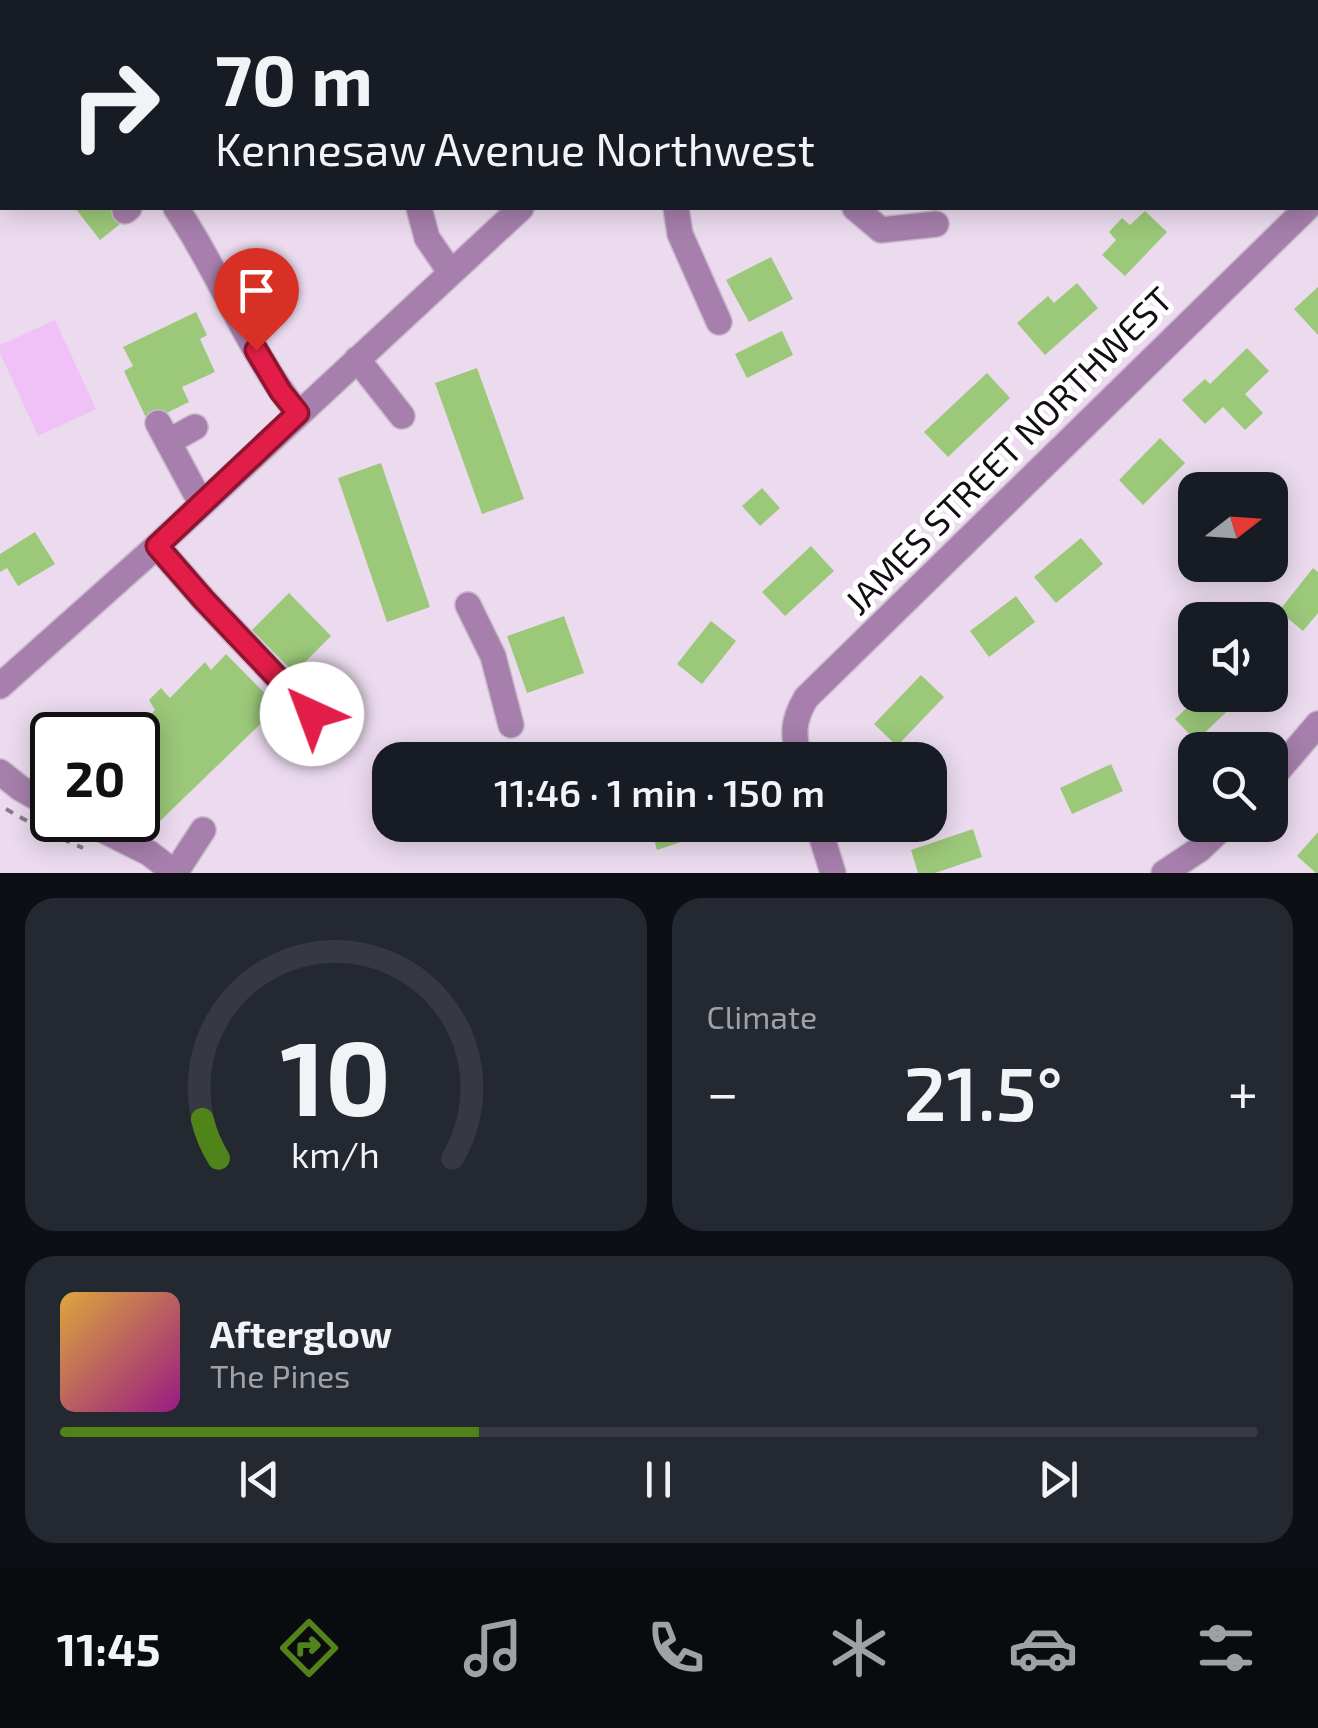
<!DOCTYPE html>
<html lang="en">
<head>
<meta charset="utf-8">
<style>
  body { margin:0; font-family:"Exo 2",sans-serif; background:#242831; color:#f1f3f6; height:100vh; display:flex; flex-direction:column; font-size:38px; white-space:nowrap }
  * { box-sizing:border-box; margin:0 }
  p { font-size:32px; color:#9ea1a6 }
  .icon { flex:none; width:55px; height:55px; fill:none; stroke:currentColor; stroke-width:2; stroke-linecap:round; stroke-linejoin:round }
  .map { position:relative; height:873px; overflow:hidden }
  .drawer { display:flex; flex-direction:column; gap:25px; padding:25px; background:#0d0f14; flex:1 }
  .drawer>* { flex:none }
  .top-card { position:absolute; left:0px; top:0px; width:1320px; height:210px; box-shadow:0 5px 25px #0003; background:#171b24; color:#f1f3f6; overflow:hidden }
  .needle { width:65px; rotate:73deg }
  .tools { position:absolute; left:1178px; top:472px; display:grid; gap:20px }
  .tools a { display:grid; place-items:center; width:110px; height:110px; border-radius:20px; background:#171b24; box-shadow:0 5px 25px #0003; font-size:50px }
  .speed { position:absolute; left:30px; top:712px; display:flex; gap:20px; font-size:50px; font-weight:700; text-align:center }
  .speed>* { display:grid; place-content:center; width:130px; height:130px; border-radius:50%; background:#171b24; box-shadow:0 5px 25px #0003; line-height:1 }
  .speed .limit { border:5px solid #111; border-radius:15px; background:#fff; color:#111 }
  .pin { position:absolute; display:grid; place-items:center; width:85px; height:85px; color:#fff; margin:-102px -42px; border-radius:50% 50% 50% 0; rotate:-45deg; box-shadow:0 0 10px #0007 }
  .pin .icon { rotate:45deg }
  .me { position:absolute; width:110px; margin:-55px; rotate:317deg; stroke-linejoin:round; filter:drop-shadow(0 0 8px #0008) }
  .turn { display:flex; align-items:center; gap:35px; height:210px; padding:0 50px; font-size:45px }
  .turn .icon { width:130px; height:130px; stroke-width:2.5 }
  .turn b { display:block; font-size:70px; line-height:85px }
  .big { font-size:75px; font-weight:600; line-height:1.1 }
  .drawer .tile { flex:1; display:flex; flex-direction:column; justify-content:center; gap:15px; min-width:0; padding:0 35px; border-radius:30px; background:#242831 }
  .drawer .dial { align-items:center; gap:0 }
  .dial svg { height:260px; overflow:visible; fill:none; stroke:#363941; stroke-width:7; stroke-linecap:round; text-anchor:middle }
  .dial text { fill:#f1f3f6; stroke:none }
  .song { display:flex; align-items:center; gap:30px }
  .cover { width:120px; height:120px; border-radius:15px; background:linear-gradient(135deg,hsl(40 70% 55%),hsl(310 70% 35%)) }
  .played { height:10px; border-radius:5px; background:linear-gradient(90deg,#50841a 35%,#363941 35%) }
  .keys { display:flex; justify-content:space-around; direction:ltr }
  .heat { display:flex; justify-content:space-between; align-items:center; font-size:55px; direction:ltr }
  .drawer .tiles { flex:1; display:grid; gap:25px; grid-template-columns:1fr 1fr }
  .tile:last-child { grid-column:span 2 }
  .trip { position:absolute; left:372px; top:742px; width:575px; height:100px; border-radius:30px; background:#171b24; box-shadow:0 5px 25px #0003; font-weight:600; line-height:100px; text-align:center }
  .menu { display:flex; height:160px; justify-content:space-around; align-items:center; background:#090b0e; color:#9ea1a6 }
  .menu .icon { width:70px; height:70px }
  .menu .selected { color:#50841a }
  .menu b { font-size:45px; color:#f1f3f6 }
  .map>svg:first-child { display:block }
</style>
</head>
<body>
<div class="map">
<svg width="1318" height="873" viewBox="0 0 1318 873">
  <rect width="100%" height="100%" fill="#ecdbef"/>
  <path fill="#f0c1f7" d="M 55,320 L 96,409 L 38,436 L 0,353 L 0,345 Z"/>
  <path fill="#9bc879" d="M 75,208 L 114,208 L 124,221 L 100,240 Z
    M 1145,211 L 1167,232 L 1125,276 L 1102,255 L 1116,240 L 1109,232 L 1122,218 L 1130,225 Z
    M 771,257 L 793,299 L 749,322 L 726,280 Z
    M 1077,283 L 1098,308 L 1045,355 L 1017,323 L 1048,296 L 1054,303 Z
    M 1318,287 L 1318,335 L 1294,309 Z
    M 196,312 L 207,335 L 200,339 L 215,372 L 182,387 L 189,402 L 148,422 L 124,371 L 133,366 L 123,347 Z
    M 782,331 L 793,355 L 747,378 L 735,354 Z
    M 1247,348 L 1269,371 L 1245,394 L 1263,413 L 1245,430 L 1223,407 L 1205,424 L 1182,400 L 1205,379 L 1210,384 Z
    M 477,368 L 524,499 L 482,514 L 435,383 Z
    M 987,373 L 1010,398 L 948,457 L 924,432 Z
    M 1160,438 L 1185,463 L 1143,505 L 1119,480 Z
    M 381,463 L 430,607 L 387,622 L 338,478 Z
    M 762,488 L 780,508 L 760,526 L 742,506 Z
    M 35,532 L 55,564 L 18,586 L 7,568 L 0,572 L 0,554 Z
    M 1081,538 L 1103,564 L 1056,603 L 1034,577 Z
    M 811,546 L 834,571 L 785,616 L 762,592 Z
    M 1313,568 L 1318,572 L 1318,613 L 1303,631 L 1279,611 Z
    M 289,593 L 331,636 L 294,673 L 252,630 Z
    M 1016,596 L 1035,622 L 989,657 L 970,631 Z
    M 564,616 L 584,673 L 527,693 L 507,636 Z
    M 711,621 L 736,641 L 702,684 L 677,664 Z
    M 226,654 L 278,707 L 159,822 L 138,799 L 138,735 L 130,735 L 155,710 L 149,700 L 161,688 L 170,698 L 205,662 L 211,670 Z
    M 921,675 L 944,697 L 897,746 L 874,724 Z
    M 1200,695 L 1244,695 L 1196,741 L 1175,719 Z
    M 708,749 L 711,760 L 675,760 L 674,759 Z
    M 1111,764 L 1123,791 L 1072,814 L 1060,788 Z
    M 650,825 L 682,825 L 687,840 L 657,850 Z
    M 973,829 L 982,857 L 935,873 L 918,873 L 911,850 Z
    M 1318,832 L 1318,873 L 1316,873 L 1297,856 Z"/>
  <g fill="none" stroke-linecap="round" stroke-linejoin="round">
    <g stroke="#c9bacc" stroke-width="28">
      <path id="minor" d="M 31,0 L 31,2
        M 743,2 L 746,0
        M 176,208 C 221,274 247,350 298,413
        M 419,208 L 427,238 L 451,273
        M 676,208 L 680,234 L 719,322
        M 855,208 L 881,230 L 936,224
        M 125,211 L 129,208
        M 357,359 L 402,416
        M 158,423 L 201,503
        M 168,442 L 195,427
        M 157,546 L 204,600 L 312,714
        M 468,605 L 493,656 L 511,725
        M 0,686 L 157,546 L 521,208
        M 799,760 C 793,734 792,722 806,698 L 1307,208
        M 0,772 L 20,788 L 52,806
        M 1270,780 L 1318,724
        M 83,820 L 149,853 L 175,873
        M 818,825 L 833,873
        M 175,873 L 203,830
        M 1164,873 L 1200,849 L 1225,825"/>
    </g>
    <path stroke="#877c89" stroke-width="4" stroke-dasharray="8 8" stroke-linecap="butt" d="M 711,2 L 714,0
      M 6,809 L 43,830 L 83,848"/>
    <use href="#minor" stroke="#a67fac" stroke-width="25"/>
  </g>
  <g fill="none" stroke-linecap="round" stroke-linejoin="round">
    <g stroke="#92132f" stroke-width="25">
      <path id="route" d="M 256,350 L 281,392 L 298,413 L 157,546 L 204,600 L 312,714"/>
    </g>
    <use href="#route" stroke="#e11d48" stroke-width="18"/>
  </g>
  <g text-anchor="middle" stroke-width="10" stroke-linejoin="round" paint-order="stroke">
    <g font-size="35" fill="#130e14" stroke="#fff">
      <text transform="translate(1009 451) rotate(-45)" y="12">JAMES STREET NORTHWEST</text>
    </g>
  </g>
</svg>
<div class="tools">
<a><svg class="needle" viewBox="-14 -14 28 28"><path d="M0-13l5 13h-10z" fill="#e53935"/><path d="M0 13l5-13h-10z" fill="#9ea1a6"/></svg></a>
<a><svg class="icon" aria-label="sound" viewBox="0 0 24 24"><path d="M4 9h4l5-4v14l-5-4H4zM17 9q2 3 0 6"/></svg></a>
<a><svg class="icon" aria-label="search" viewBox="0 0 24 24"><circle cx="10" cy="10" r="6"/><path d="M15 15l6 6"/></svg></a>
</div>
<div class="speed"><div class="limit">20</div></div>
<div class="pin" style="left:256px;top:350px;background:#d93025"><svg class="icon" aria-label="arrive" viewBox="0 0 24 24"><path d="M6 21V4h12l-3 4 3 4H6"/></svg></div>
<svg class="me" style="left:312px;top:714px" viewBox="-20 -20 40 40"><circle r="19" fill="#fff"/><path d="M0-13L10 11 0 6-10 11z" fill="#e11d48"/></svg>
<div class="trip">11:46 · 1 min · 150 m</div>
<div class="top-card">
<div class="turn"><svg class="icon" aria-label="right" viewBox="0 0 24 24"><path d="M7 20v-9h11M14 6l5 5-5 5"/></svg><div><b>70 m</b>Kennesaw Avenue Northwest</div></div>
</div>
</div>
<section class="drawer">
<div class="tiles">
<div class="tile dial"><svg viewBox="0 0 100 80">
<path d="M14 69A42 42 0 1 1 86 69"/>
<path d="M14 69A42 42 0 0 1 9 57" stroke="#50841a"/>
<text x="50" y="56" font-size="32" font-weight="700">10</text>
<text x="50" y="72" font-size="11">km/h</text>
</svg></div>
<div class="tile"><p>Climate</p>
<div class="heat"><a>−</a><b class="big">21.5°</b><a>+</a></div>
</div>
<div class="tile">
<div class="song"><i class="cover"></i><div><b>Afterglow</b><p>The Pines</p></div></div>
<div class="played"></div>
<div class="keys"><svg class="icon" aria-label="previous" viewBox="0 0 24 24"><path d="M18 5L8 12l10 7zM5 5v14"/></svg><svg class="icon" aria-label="pause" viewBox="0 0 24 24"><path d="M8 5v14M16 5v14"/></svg><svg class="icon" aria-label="next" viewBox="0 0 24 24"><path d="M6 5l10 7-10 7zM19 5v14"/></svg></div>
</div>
</div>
</section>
<nav class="menu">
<b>11:45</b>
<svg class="icon selected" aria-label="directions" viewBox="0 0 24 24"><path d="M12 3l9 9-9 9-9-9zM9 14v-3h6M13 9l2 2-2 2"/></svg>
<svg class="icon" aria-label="music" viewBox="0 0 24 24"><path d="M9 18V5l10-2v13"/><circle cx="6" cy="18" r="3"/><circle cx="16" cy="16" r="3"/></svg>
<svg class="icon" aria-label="phone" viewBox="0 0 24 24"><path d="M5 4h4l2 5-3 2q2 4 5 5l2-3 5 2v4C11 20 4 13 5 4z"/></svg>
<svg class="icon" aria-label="climate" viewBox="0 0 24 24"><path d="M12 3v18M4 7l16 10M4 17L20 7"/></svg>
<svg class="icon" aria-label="car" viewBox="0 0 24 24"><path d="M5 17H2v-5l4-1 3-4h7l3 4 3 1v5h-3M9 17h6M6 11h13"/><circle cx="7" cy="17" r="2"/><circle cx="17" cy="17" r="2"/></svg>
<svg class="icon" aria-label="filters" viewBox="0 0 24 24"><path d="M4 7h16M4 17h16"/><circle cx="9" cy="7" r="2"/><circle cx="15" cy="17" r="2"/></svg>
</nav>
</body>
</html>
